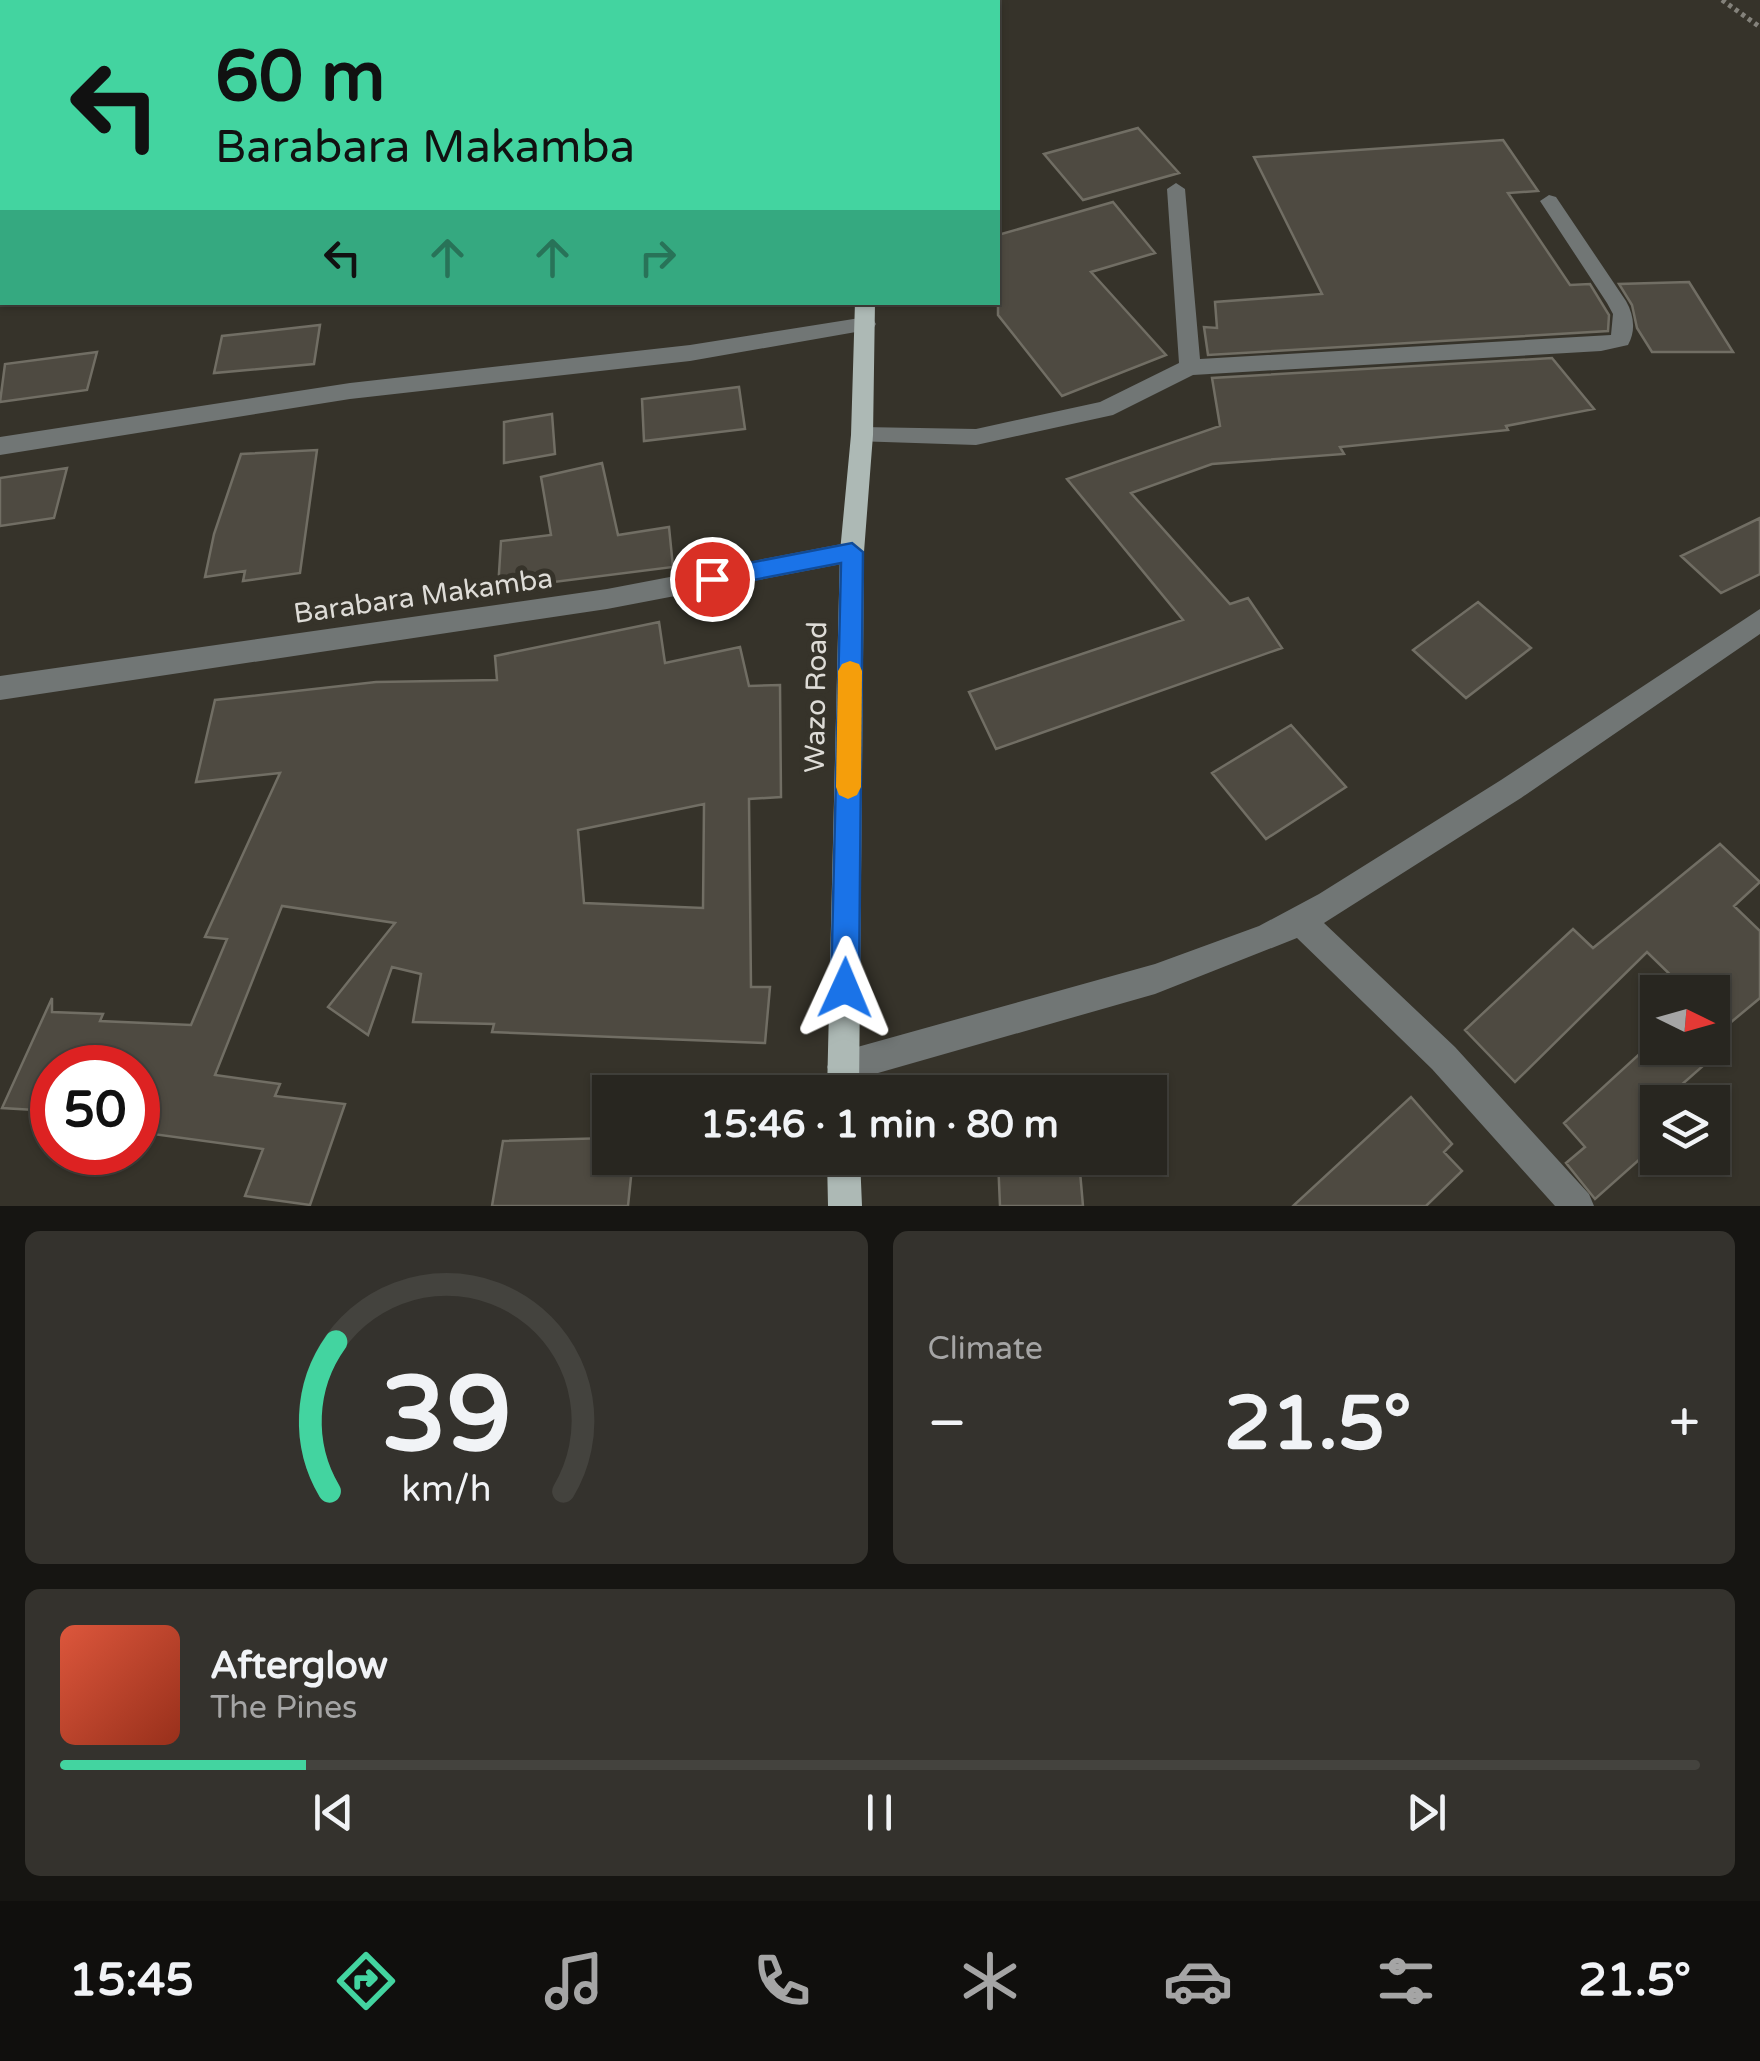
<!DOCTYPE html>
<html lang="en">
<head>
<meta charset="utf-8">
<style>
  body { margin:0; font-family:"Varela Round",sans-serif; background:#34322d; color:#f1f3f6; height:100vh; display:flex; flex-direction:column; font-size:38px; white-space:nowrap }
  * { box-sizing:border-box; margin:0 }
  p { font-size:32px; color:#a5a5a5 }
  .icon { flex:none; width:55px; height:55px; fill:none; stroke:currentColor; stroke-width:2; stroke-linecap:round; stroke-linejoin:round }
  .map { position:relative; height:1206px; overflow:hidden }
  .details { display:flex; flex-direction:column; gap:25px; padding:25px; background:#161512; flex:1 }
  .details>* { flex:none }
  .top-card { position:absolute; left:0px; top:0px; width:1000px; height:305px; box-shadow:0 2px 8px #0004,0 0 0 2px #44433e; background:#43d4a0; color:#111; overflow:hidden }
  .needle { width:65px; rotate:95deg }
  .buttons { position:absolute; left:1640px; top:975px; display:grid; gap:20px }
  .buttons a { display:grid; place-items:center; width:90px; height:90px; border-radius:0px; background:#282620; box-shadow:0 2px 8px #0004,0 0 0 2px #44433e; font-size:50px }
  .speed { position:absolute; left:30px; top:1045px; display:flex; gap:20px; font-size:50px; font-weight:700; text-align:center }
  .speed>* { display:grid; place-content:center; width:130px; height:130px; border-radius:50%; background:#282620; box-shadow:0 2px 8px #0004,0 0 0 2px #44433e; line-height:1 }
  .speed .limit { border:15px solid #d22; background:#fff; color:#111 }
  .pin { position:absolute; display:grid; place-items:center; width:85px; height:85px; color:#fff; margin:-42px; border:5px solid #fff; border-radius:50%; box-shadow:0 2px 10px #0007 }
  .me { position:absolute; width:110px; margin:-55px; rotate:1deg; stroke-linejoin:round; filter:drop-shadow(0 0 8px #0008) }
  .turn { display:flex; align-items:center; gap:35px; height:210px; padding:0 50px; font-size:45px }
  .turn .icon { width:130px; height:130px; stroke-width:2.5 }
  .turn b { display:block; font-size:70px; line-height:85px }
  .lanes { display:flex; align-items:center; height:95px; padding:0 50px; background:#0003; justify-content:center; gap:50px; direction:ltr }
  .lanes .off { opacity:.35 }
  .big { font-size:75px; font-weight:800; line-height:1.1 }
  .details .widget { flex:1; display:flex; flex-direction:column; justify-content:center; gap:15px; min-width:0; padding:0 35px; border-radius:15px; background:#34322d }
  .details .dial { align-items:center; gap:0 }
  .dial svg { height:260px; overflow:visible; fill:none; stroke:#44433e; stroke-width:7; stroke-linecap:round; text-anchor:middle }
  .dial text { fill:#f1f3f6; stroke:none }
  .song { display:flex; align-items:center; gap:30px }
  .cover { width:120px; height:120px; border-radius:15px; background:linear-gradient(135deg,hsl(10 70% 55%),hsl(10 70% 35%)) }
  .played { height:10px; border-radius:5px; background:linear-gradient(90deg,#43d4a0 15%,#44433e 15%) }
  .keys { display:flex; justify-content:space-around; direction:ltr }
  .heat { display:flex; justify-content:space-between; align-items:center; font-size:55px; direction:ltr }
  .details .tiles { flex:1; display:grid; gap:25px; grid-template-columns:1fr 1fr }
  .widget:last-child { grid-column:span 2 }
  .trip { position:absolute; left:592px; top:1075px; width:575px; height:100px; border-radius:0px; background:#282620; box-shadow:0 2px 8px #0004,0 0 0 2px #44433e; font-weight:800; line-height:100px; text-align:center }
  .tabs { display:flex; height:160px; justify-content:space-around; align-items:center; background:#100f0d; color:#a5a5a5 }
  .tabs .icon { width:70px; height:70px }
  .tabs .on { color:#43d4a0 }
  .tabs b { font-size:45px; color:#f1f3f6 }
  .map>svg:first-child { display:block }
</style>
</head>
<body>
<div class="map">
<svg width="1760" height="1206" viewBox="0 0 1760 1206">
  <rect width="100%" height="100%" fill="#36332a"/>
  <path fill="#4e4a41" stroke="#716e64" stroke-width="2.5" fill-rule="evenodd" d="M 1138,128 L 1179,173 L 1083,200 L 1044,154 Z
    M 1503,140 L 1538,191 L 1508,193 L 1570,285 L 1590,284 L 1609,315 L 1608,331 L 1208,355 L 1204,327 L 1217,328 L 1215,302 L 1322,294 L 1254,157 Z
    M 1113,202 L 1155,253 L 1091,272 L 1166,355 L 1062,396 L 998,315 L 998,235 Z
    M 1689,282 L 1733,352 L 1652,352 L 1637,328 L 1632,305 L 1619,284 Z
    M 320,325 L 314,364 L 214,373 L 222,336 Z
    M 97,352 L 87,390 L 0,402 L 5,364 Z
    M 1552,358 L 1594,409 L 1506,426 L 1508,430 L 1340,447 L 1344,454 L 1212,464 L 1131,493 L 1230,604 L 1248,598 L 1282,648 L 996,749 L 969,692 L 1183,620 L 1067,479 L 1220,426 L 1212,378 Z
    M 739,387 L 745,429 L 644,441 L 642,399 Z
    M 552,414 L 555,454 L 504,463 L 504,422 Z
    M 317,450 L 300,573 L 243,581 L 245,571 L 205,577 L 214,534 L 241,454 Z
    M 602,463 L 618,535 L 669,527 L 673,567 L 498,589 L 501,541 L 551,535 L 541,477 Z
    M 67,468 L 54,518 L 0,526 L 0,478 Z
    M 1760,518 L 1760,574 L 1721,593 L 1681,556 Z
    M 1478,602 L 1531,648 L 1466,698 L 1413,650 Z
    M 659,622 L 665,663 L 740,647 L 749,686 L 780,685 L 781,797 L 749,799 L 751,987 L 770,987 L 765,1043 L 492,1032 L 494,1024 L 413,1022 L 421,974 L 392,967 L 368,1035 L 328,1007 L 395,923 L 282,906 L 215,1075 L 280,1084 L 275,1096 L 345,1104 L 310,1205 L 245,1196 L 263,1149 L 138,1132 L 138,1068 L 52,1068 L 52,1111 L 2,1108 L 52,998 L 52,1012 L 103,1014 L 100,1021 L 191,1025 L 227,939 L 205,937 L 280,773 L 196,782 L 215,700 L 376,682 L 497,680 L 495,656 ZM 704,804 L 703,908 L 584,903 L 578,830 Z
    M 1291,725 L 1346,787 L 1266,839 L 1212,773 Z
    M 1720,844 L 1760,882 L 1734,906 L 1760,931 L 1760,998 L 1712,1038 L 1712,992 L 1688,992 L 1647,952 L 1515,1082 L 1465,1030 L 1573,929 L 1593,948 Z
    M 1658,1037 L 1658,1048 L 1701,1048 L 1693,1054 L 1704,1065 L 1662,1102 L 1658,1102 L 1643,1120 L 1658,1136 L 1658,1143 L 1595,1199 L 1566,1163 L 1585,1147 L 1564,1123 Z
    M 1411,1097 L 1452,1144 L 1444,1152 L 1462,1171 L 1426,1206 L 1293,1206 Z
    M 610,1138 L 610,1158 L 633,1158 L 628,1206 L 492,1206 L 503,1141 Z
    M 998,1159 L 1079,1160 L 1083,1206 L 1000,1206 Z"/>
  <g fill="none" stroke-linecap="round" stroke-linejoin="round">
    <path stroke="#84827b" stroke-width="5" stroke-dasharray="4 4" stroke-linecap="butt" d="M 1722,0 L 1760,27"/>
    <path fill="#717675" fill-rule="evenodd" d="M 1176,183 L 1185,189 L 1200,359 L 1611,335 L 1613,314 L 1607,303 L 1540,201 L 1549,195 L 1556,197 L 1626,301 C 1634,315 1636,331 1628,345 L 1601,351 L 1193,375 L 1113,415 L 976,445 L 854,441 L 851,435 L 862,427 L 976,429 L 1100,402 L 1179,363 L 1167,189 Z
      M 866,317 L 873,319 L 876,324 L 873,329 L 690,361 L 350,399 L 0,455 L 0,437 L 350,383 L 690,345 Z
      M 852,542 L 861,545 L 864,552 L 861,559 L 852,562 L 607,609 L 0,700 L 0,676 L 607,589 Z
      M 1760,609 L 1760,634 L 1521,798 L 1324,923 L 1455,1047 L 1589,1194 L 1594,1206 L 1555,1206 L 1432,1069 L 1297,938 L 1155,994 L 843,1083 L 832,1078 L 827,1067 L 832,1056 L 843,1051 L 1155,964 L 1259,926 L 1319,894 L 1501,780 Z"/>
    <path fill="#adb9b5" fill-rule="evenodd" d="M 788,0 L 804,0 L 805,2 L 789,2 Z
      M 855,302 L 875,302 L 873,435 L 864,552 L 859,1092 L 827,1092 L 840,552 L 851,435 Z
      M 827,1158 L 860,1158 L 862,1206 L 828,1206 Z"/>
  </g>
  <path fill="#1a73e8" stroke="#114b97" stroke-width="2.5" d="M 852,543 L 863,552 L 859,988 L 855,998 L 845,1002 L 835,998 L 831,988 L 841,563 L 712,588 L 701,579 L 712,570 Z"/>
  <path fill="#f59e0b" d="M 850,661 L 859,664 L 862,671 L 861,787 L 857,795 L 848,799 L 839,795 L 836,787 L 838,671 L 842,664 Z"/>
  <g text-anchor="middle" stroke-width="10" stroke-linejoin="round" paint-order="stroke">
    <g font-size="28" fill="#dedcd7" stroke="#36332a">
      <text transform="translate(423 595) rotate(-8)" y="10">Barabara Makamba</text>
      <text transform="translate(815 697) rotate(-89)" y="10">Wazo Road</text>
    </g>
  </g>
</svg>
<div class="buttons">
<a><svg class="needle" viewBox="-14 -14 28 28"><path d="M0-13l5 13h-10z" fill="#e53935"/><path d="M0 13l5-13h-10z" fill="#a5a5a5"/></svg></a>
<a><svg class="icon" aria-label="layers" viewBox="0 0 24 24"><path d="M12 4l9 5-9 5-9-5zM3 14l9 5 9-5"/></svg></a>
</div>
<div class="speed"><div class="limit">50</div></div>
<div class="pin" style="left:712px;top:579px;background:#d93025"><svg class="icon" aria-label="arrive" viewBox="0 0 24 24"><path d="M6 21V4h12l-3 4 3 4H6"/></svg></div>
<svg class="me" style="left:845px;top:988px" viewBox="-20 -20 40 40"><path d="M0-17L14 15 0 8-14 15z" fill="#1a73e8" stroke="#fff" stroke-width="4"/></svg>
<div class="trip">15:46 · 1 min · 80 m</div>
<div class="top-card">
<div class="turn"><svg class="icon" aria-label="left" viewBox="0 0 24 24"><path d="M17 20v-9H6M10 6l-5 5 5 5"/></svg><div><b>60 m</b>Barabara Makamba</div></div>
<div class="lanes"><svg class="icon" aria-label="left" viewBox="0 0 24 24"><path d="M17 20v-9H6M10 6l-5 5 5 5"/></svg><svg class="icon off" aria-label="ahead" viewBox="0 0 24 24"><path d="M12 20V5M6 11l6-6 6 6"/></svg><svg class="icon off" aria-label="ahead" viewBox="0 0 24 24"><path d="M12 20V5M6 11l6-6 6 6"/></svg><svg class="icon off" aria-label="right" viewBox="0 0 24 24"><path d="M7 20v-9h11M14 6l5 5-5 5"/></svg></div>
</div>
</div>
<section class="details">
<div class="tiles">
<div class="widget dial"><svg viewBox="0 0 100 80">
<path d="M14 69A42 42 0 1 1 86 69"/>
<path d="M14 69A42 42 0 0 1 16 23" stroke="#43d4a0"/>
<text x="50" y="56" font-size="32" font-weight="700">39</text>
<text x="50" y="72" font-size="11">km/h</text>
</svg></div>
<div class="widget"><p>Climate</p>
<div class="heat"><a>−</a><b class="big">21.5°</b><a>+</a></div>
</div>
<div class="widget">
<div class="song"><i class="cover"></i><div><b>Afterglow</b><p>The Pines</p></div></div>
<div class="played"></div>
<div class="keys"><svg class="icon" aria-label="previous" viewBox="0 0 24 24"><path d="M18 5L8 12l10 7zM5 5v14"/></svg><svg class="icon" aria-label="pause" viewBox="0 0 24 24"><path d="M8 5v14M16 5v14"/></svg><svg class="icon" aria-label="next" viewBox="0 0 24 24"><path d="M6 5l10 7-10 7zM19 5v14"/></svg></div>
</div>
</div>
</section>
<nav class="tabs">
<b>15:45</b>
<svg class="icon on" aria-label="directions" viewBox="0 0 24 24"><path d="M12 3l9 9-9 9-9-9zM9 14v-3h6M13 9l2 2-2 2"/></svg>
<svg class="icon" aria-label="music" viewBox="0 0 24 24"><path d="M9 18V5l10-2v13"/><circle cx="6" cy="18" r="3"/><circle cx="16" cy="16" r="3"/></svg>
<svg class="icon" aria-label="phone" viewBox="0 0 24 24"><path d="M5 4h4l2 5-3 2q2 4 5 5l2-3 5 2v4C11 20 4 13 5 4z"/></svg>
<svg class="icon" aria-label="climate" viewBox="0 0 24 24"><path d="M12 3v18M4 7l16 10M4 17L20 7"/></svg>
<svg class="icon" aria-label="car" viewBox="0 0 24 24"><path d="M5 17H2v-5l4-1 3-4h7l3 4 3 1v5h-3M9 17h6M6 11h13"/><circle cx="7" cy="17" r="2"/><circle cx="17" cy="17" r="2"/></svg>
<svg class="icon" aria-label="filters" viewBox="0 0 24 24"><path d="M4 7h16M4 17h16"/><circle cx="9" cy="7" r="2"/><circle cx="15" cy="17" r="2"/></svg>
<b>21.5°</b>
</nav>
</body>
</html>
